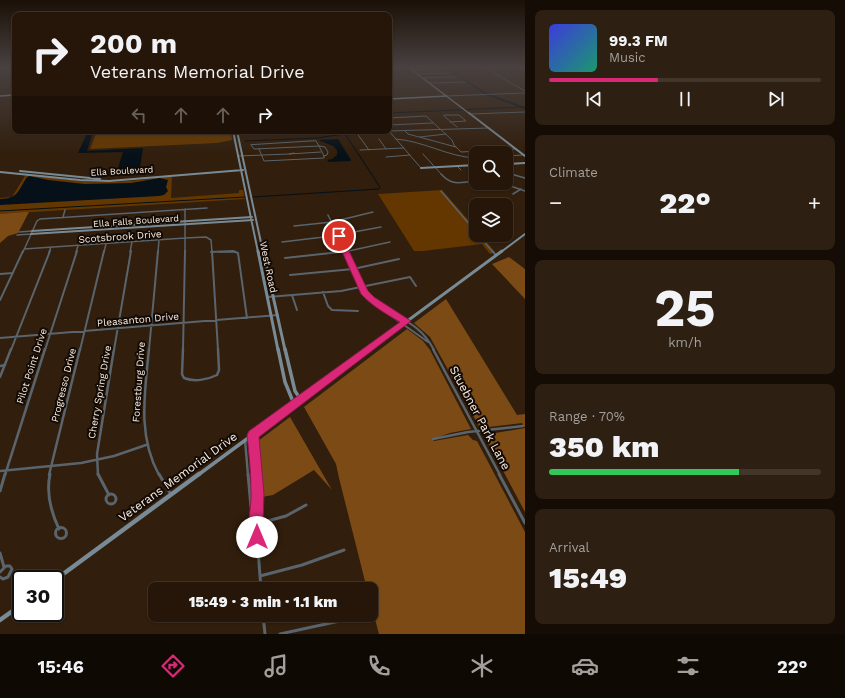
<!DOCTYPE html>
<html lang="en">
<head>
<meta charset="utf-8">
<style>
  body { margin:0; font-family:"Work Sans",sans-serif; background:#2d1f12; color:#f1f3f6; height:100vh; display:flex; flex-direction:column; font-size:15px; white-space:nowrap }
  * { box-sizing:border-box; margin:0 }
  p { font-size:13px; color:#a39f9c }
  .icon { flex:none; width:22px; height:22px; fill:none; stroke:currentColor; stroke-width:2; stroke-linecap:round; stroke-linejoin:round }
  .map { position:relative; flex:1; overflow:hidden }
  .side { display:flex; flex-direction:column; gap:10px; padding:10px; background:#140c05; width:320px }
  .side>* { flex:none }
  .top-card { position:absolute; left:12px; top:12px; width:380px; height:122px; border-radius:8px; box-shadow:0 1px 3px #0004,0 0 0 1px #42352a; background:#251609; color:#f1f3f6; overflow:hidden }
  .fabs { position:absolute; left:469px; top:146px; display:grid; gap:8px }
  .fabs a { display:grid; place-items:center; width:44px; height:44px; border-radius:8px; background:#251609; box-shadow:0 1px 3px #0004,0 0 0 1px #42352a; font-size:20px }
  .speed { position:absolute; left:12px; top:570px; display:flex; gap:8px; font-size:20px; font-weight:700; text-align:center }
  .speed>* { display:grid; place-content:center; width:52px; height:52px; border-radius:50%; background:#251609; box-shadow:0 1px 3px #0004,0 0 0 1px #42352a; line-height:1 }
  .speed .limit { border:2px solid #111; border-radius:6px; background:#fff; color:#111 }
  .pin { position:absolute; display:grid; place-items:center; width:34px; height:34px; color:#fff; margin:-17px; border:2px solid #fff; border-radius:50%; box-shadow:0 1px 4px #0007 }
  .me { position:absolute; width:44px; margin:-22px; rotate:0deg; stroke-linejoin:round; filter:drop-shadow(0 0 3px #0008) }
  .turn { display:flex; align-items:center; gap:14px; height:84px; padding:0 12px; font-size:18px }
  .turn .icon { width:52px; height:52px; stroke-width:2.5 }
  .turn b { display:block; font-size:28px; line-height:34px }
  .lanes { display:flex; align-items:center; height:38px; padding:0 12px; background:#0003; justify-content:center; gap:20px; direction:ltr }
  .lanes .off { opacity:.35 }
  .big { font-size:30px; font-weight:800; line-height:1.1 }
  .side .tile { flex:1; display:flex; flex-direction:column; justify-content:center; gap:6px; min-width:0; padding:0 14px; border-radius:8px; background:#2d1f12 }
  .side .dial { align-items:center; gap:0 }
  .dial b { font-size:52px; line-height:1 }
  .song { display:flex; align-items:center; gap:12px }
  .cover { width:48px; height:48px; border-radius:6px; background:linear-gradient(135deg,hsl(240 70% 55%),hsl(160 70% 35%)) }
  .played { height:4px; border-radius:2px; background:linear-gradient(90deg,#db2777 40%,#42352a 40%) }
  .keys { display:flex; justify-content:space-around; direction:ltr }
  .heat { display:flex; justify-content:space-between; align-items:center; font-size:22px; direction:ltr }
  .charge { height:6px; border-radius:3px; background:linear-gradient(90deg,#34c759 70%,#42352a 0) }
  .trip { position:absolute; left:148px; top:582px; width:230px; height:40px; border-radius:8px; background:#251609; box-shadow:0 1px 3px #0004,0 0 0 1px #42352a; font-weight:800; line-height:40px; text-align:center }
  .tab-bar { display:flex; height:64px; justify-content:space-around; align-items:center; background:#0f0904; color:#a39f9c }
  .tab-bar .icon { width:28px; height:28px }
  .tab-bar .current { color:#db2777 }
  .tab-bar b { font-size:18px; color:#f1f3f6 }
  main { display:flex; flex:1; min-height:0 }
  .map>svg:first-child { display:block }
</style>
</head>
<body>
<main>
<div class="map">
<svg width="525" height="634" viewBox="0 0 525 634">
  <rect width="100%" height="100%" fill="#311e0c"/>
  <path fill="#643700" d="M 97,131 L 231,131 L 232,140 L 217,143 L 90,149 Z
    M 26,174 C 51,178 76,181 101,182 C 125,182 148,179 172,176 L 171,198 L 239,193 L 239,190 L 243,190 L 245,199 L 0,214 L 0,198 L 12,197 Z
    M 442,190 L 476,229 L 476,235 L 481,235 L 495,252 L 490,254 L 482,244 L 423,251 L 414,251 L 378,194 Z"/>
  <path fill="#7c4b15" d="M 24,212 L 29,212 L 18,233 L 8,236 L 0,243 L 0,214 Z
    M 509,257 L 525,269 L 525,299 L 492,264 Z
    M 446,299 L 517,415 L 525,414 L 525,512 L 484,435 L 525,428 L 522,423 L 480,428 L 430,337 L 414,323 Z
    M 407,329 L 423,341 L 430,350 L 471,429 L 450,433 L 432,439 L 434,441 L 468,435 L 473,440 L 477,441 L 525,532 L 525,634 L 379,634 L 371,604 L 371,589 L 367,589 L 339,478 L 336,464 L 304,407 Z
    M 290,417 L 332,490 L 314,470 L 273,495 L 262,497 L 258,441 Z"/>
  <path fill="#051018" d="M 88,131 L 93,131 L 87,151 L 143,148 L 139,173 L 116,175 L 123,152 L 78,153 Z
    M 338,139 L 351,160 L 350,161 L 329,162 L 327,160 L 332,159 L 337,155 L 337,150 L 333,146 L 318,140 Z
    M 30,176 L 48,180 L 85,184 L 131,183 L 160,178 L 168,180 L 166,187 L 168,191 L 164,195 L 159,196 L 0,205 L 0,199 C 19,198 17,192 27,177 Z"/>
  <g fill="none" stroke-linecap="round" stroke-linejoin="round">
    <path stroke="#051018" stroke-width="1" d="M 389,113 L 525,107
      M 245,141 L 317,138 L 344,134
      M 253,197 L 379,189 L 380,187 L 343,131
      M 0,211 L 245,197"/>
    <path stroke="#051018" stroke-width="2" d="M 445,67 L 486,94 L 525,108"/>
    <path stroke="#59646c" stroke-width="1" d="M 483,67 L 525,91
      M 0,70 L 3,67
      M 412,70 L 443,69
      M 418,74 L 449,73
      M 424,78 L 456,77
      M 430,83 L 465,82
      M 447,96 L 525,93
      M 471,114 L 525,112
      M 444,115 L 459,115 L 466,121 L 450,122
      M 444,116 L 457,127
      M 389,118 L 426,116 L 452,140 L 454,145 L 461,152 L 515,149
      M 389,125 L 433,123
      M 379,131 L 388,131
      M 389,131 L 489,128
      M 389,131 L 421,168
      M 405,131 L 408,134 L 456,147
      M 356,132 L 369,150
      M 420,137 L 446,134
      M 379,139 L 386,149
      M 396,139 C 424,141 448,157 476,158
      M 316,141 L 319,146 L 254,149 L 251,145 Z
      M 319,146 L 324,156
      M 319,146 L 325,147 L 328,152 L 327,155 L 324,156
      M 259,149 L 264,161 L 324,158 L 324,156
      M 360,150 L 404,148
      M 294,153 L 289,154 L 321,152
      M 423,154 L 442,175
      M 238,156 L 289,154
      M 506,156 L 523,155
      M 386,157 L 410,155
      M 457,166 L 461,170
      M 506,172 L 515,175"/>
    <path stroke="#59646c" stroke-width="1.5" d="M 441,174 C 453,187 460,182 476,181
      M 511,174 L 525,178
      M 502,183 L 525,191
      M 441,191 L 476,232
      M 513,194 L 521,189
      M 328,215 L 346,252
      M 63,217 L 65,210
      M 294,226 L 332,222 L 373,212
      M 19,232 L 32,231
      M 17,235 L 31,234
      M 478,235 L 493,252
      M 185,238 L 185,209
      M 185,238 L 206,237 L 211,240 L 212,252
      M 282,242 L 332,236 L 381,227
      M 24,249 L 185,238
      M 23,252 L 37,221 L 40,219 L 207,208
      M 49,252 L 51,247
      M 76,252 L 78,246
      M 104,252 L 106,244
      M 130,252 L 132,242
      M 158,252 L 159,240
      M 185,252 L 185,238
      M 219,252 L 235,252
      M 344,252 L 390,242"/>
    <path stroke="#59646c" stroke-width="2" d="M 212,251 L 218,350
      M 345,251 L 363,290 L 371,299 L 390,312 L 390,315 L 428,342
      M 492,251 L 496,255
      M 211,252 L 233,251 L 238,253 L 247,318
      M 285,258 L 349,251
      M 0,274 L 13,273
      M 290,275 L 353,269 L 399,259
      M 323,292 L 328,306 L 332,310 L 358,311
      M 292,295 L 297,310
      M 268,297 L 341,291 L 410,277 L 416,286
      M 0,300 L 23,251
      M 390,312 C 410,323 423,329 434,350
      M 0,338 L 278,315
      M 11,350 L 50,251
      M 45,350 L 77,251
      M 80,350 L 104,251
      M 114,350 L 131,251
      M 149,350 L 158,251
      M 183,350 L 185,251"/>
    <path stroke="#59646c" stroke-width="2.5" d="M 149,349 C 145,392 137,435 159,475
      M 183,349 L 182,374 L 184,378 C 194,382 207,380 217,375 L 219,370 L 218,349
      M 433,349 L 500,475
      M 0,366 L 5,365
      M 0,377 L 11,349
      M 253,435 L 257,475
      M 433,439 L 468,432 L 523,426
      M 245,440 L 248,475
      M 0,471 L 81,463 L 114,456 L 146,445
      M 5,475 L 45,349
      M 49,475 L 80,349
      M 98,475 L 97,454 L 114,349"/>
    <path stroke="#59646c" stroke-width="3" d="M 50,474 C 46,493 51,512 59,529
      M 98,474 L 109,495
      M 159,474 L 170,493
      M 248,474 L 251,507 L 255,523
      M 257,474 L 258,508 L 256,524 L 261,589
      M 499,474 L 525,523
      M 250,487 L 258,486
      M 0,491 L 5,474
      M106 499a5 5 0 1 1 10 0a5 5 0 1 1-10 0Z
      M 256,524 L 286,516 L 306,505
      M55.5 533a5.5 5.5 0 1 1 11 0a5.5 5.5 0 1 1-11 0Z
      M 0,553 L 4,567
      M 0,572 L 6,566 L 10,566 L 12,569 L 8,577 L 3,579 L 0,577
      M 260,576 L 302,565 L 344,550
      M 263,615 L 265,634
      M 280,634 L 358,617"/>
    <path stroke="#778a96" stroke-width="1.5" d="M 408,67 L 470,114
      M 0,96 L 15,95
      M 389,99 L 447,96"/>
    <path stroke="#778a96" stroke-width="2" d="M 469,113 L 525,156
      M 233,131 L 258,252
      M 237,131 L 263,252
      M 506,164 L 525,163
      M 421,168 L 476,165
      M 20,171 L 100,179
      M 0,172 L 80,180 L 109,181 L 243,170
      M 32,231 L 252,217
      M 31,234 L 253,220
      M 501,252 L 525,234"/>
    <path stroke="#778a96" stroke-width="3" d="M 258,251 L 278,350
      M 263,251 L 285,350
      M 368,350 L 502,251"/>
    <path stroke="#778a96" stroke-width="3.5" d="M 278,349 L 285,382 L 294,404
      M 285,349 L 295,391 L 301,400
      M 198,475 L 369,349"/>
    <path stroke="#778a96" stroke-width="4.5" d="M 55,580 L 199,474
      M 0,620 L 21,605"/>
    <path stroke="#8ea7b6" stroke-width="1.5" d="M 520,67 L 525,69"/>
  </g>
  <linearGradient id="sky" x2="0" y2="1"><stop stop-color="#1b1007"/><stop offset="0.43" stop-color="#484140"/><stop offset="1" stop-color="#484140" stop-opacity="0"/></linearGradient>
  <rect width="525" height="155" fill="url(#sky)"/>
  <path fill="#db2777" stroke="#8e194d" d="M 336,234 L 339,234 L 342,236 L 368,291 L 374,297 L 411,321 L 259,437 L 264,494 L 263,524 L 264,537 L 262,542 L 257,544 L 252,542 C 245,526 252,508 251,492 C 251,473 249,454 247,435 L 249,431 L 400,322 C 386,314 372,306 361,294 L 335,236 Z"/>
  <g text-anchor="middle" stroke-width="4" stroke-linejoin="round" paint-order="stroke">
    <g font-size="9" fill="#fceee3" stroke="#120a04">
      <text transform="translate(122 171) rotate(-3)" y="3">Ella Boulevard</text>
      <text transform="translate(136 221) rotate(-4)" y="3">Ella Falls Boulevard</text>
    </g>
    <g font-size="10" fill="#fceee3" stroke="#120a04">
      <text transform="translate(120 236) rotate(-4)" y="4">Scotsbrook Drive</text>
      <text transform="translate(269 267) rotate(78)" y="4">West Road</text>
      <text transform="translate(138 319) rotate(-5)" y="4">Pleasanton Drive</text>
      <text transform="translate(31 366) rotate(-72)" y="4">Pilot Point Drive</text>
      <text transform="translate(138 382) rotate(-86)" y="4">Forestburg Drive</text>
      <text transform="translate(63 385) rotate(-76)" y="4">Progresso Drive</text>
      <text transform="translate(99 392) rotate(-80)" y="4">Cherry Spring Drive</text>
    </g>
    <g font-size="12" fill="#fceee3" stroke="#120a04">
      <text transform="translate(480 418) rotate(62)" y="4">Stuebner Park Lane</text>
      <text transform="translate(178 477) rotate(-36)" y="4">Veterans Memorial Drive</text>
    </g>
  </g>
</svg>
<div class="fabs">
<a><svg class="icon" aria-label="search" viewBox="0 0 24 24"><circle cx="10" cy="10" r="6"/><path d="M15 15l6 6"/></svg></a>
<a><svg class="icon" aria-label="layers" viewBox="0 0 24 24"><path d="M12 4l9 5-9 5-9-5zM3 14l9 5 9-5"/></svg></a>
</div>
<div class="speed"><div class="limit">30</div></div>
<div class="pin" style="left:339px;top:236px;background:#d93025"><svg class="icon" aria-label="arrive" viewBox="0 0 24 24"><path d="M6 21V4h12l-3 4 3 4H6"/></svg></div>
<svg class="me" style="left:257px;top:537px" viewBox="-20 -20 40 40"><circle r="19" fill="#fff"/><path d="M0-13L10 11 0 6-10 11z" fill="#db2777"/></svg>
<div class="trip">15:49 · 3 min · 1.1 km</div>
<div class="top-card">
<div class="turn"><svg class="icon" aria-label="right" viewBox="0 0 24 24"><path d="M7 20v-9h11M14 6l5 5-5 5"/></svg><div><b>200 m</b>Veterans Memorial Drive</div></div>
<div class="lanes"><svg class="icon off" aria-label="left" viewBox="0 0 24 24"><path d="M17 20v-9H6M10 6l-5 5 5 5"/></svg><svg class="icon off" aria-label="ahead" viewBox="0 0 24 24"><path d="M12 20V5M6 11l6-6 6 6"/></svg><svg class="icon off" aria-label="ahead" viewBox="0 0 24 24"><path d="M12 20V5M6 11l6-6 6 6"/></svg><svg class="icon" aria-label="right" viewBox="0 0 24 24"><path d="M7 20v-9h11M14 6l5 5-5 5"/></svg></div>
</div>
</div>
<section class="side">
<div class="tile">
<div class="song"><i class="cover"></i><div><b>99.3 FM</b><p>Music</p></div></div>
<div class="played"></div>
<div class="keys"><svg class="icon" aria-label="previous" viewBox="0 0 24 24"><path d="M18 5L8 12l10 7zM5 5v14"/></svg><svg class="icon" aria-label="pause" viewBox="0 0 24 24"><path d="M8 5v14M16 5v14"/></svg><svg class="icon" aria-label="next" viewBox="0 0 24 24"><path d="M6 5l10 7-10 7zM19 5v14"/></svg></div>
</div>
<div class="tile"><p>Climate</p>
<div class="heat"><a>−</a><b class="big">22°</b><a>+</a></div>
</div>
<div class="tile dial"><b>25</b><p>km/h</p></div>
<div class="tile"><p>Range · 70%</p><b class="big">350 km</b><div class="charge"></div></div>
<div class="tile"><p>Arrival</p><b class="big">15:49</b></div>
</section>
</main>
<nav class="tab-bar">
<b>15:46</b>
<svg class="icon current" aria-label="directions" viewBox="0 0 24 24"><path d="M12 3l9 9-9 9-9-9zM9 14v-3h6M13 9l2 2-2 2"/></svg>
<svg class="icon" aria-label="music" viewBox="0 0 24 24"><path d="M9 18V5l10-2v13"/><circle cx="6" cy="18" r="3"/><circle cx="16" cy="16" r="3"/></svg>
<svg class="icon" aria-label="phone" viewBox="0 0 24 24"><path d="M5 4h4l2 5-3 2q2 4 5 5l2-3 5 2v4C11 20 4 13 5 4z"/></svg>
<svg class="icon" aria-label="climate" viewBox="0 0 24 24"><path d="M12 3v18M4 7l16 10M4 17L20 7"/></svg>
<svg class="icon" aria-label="car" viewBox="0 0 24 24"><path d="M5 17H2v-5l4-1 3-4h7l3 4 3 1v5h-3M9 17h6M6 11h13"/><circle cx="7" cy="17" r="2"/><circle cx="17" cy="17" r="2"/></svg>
<svg class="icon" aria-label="filters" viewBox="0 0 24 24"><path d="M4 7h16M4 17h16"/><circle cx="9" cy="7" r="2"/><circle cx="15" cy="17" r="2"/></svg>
<b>22°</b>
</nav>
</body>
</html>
